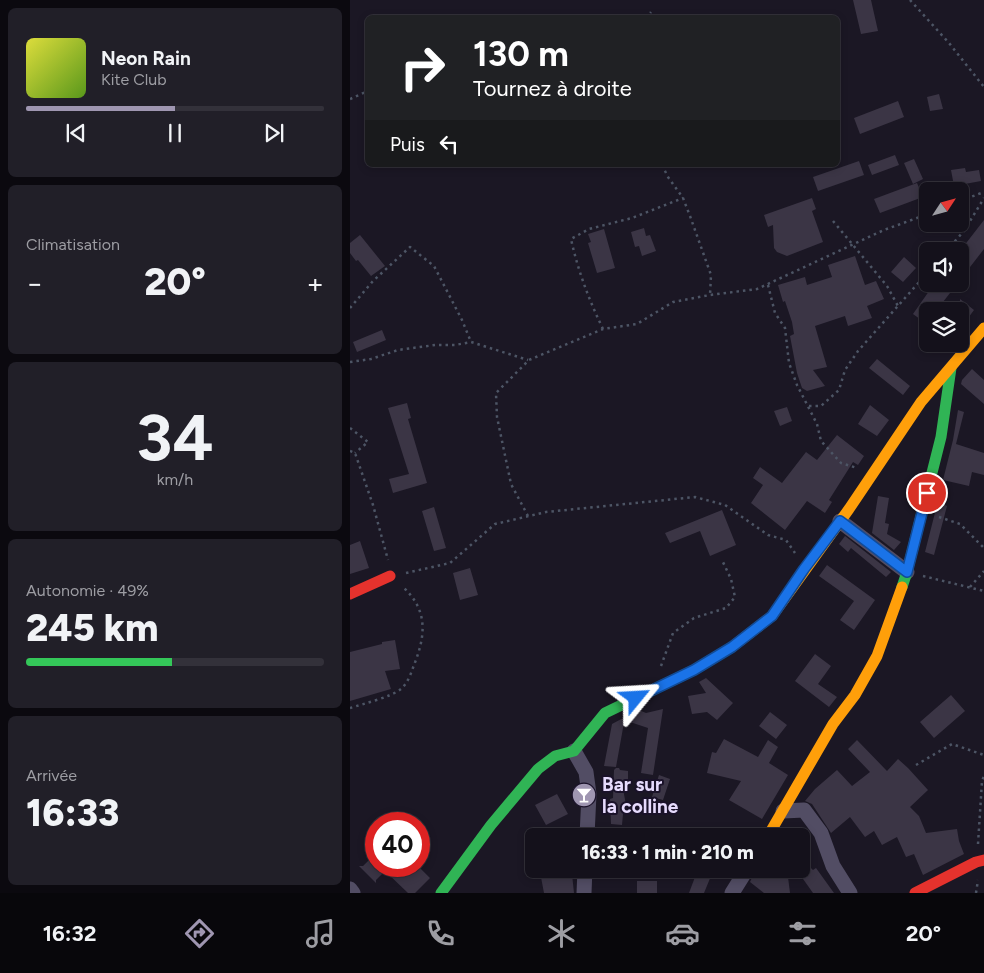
<!DOCTYPE html>
<html lang="fr">
<head>
<meta charset="utf-8">
<style>
  body { margin:0; font-family:Figtree,sans-serif; background:#211f28; color:#f1f3f6; height:100vh; display:flex; flex-direction:column; font-size:19px; white-space:nowrap }
  * { box-sizing:border-box; margin:0 }
  p { font-size:16px; color:#9d9da3 }
  .icon { flex:none; width:28px; height:28px; fill:none; stroke:currentColor; stroke-width:2; stroke-linecap:round; stroke-linejoin:round }
  .map { position:relative; flex:1; overflow:hidden }
  .details { display:flex; flex-direction:column; gap:8px; padding:8px; background:#0b090f; width:350px }
  .details>* { flex:none }
  .top-card { position:absolute; left:15px; top:15px; width:475px; height:152px; border-radius:8px; box-shadow:0 2px 8px #0003,0 0 0 1px #33313a; background:#202124; color:#fff; overflow:hidden }
  .needle { width:32px; rotate:54deg }
  .controls { position:absolute; left:569px; top:182px; display:grid; gap:10px }
  .controls a { display:grid; place-items:center; width:50px; height:50px; border-radius:8px; background:#14111b; box-shadow:0 2px 8px #0003,0 0 0 1px #33313a; font-size:25px }
  .speed { position:absolute; left:15px; top:812px; display:flex; gap:10px; font-size:25px; font-weight:700; text-align:center }
  .speed>* { display:grid; place-content:center; width:65px; height:65px; border-radius:50%; background:#14111b; box-shadow:0 2px 8px #0003,0 0 0 1px #33313a; line-height:1 }
  .speed .limit { border:8px solid #d22; background:#fff; color:#111 }
  .pin { position:absolute; display:grid; place-items:center; width:42px; height:42px; color:#fff; margin:-21px; border:2px solid #fff; border-radius:50%; box-shadow:0 1px 5px #0007 }
  .me { position:absolute; width:55px; margin:-28px; rotate:63deg; stroke-linejoin:round; filter:drop-shadow(0 0 4px #0008) }
  .turn { display:flex; align-items:center; gap:18px; height:105px; padding:0 25px; font-size:22px }
  .turn .icon { width:65px; height:65px; stroke-width:2.5 }
  .turn b { display:block; font-size:35px; line-height:42px }
  .then { display:flex; align-items:center; height:48px; padding:0 25px; background:#0003; gap:10px; font-size:19px }
  .big { font-size:38px; font-weight:800; line-height:1.1 }
  .details .card { flex:1; display:flex; flex-direction:column; justify-content:center; gap:8px; min-width:0; padding:0 18px; border-radius:8px; background:#211f28 }
  .details .dial { align-items:center; gap:0 }
  .dial b { font-size:65px; line-height:1 }
  .song { display:flex; align-items:center; gap:15px }
  .cover { width:60px; height:60px; border-radius:8px; background:linear-gradient(135deg,hsl(60 70% 55%),hsl(90 70% 35%)) }
  .played { height:5px; border-radius:2px; background:linear-gradient(90deg,#9f96b1 50%,#33313a 50%) }
  .keys { display:flex; justify-content:space-around; direction:ltr }
  .heat { display:flex; justify-content:space-between; align-items:center; font-size:28px; direction:ltr }
  .charge { height:8px; border-radius:4px; background:linear-gradient(90deg,#34c759 49%,#33313a 0) }
  .trip { position:absolute; left:175px; top:828px; width:285px; height:50px; border-radius:8px; background:#14111b; box-shadow:0 2px 8px #0003,0 0 0 1px #33313a; font-weight:800; line-height:50px; text-align:center }
  .tabs { display:flex; height:80px; justify-content:space-around; align-items:center; background:#08070b; color:#9d9da3 }
  .tabs .icon { width:35px; height:35px }
  .tabs .on { color:#9f96b1 }
  .tabs b { font-size:22px; color:#f1f3f6 }
  main { display:flex; flex:1; min-height:0 }
  .map>svg:first-child { display:block }
</style>
</head>
<body>
<main>
<section class="details">
<div class="card">
<div class="song"><i class="cover"></i><div><b>Neon Rain</b><p>Kite Club</p></div></div>
<div class="played"></div>
<div class="keys"><svg class="icon" aria-label="previous" viewBox="0 0 24 24"><path d="M18 5L8 12l10 7zM5 5v14"/></svg><svg class="icon" aria-label="pause" viewBox="0 0 24 24"><path d="M8 5v14M16 5v14"/></svg><svg class="icon" aria-label="next" viewBox="0 0 24 24"><path d="M6 5l10 7-10 7zM19 5v14"/></svg></div>
</div>
<div class="card"><p>Climatisation</p>
<div class="heat"><a>−</a><b class="big">20°</b><a>+</a></div>
</div>
<div class="card dial"><b>34</b><p>km/h</p></div>
<div class="card"><p>Autonomie · 49%</p><b class="big">245 km</b><div class="charge"></div></div>
<div class="card"><p>Arrivée</p><b class="big">16:33</b></div>
</section>
<div class="map">
<svg width="634" height="893" viewBox="0 0 634 893">
  <rect width="100%" height="100%" fill="#1b1724"/>
  <path fill="#3b3545" d="M 503,0 L 521,0 L 528,31 L 511,34 Z
    M 589,94 L 593,109 L 580,111 L 577,97 Z
    M 548,101 L 554,117 L 510,134 L 504,118 Z
    M 545,155 L 549,165 L 522,175 L 518,165 Z
    M 564,159 L 573,179 L 563,184 L 554,163 Z
    M 509,161 L 514,175 L 468,191 L 463,177 Z
    M 615,168 L 616,172 L 629,170 L 631,181 L 604,186 L 601,170 Z
    M 567,183 L 573,197 L 530,213 L 524,199 Z
    M 462,198 L 466,209 L 462,211 L 473,242 L 437,256 L 427,252 L 424,248 L 423,225 L 418,227 L 414,215 Z
    M 634,220 L 634,249 L 610,280 L 610,251 Z
    M 294,228 L 296,236 L 300,235 L 306,251 L 292,256 L 289,246 L 285,247 L 281,232 Z
    M 254,229 L 265,268 L 247,273 L 238,243 L 241,242 L 238,234 Z
    M 10,235 L 35,266 L 21,276 L 8,260 L 6,261 L 0,253 L 0,243 Z
    M 505,256 L 515,285 L 526,281 L 534,299 L 517,306 L 522,318 L 498,326 L 495,316 L 465,326 L 477,367 L 463,370 L 475,386 L 457,391 L 452,388 L 447,373 L 440,336 L 444,334 L 442,322 L 435,301 L 433,302 L 428,285 L 455,277 L 457,285 L 482,277 L 478,265 Z
    M 554,257 L 566,268 L 553,282 L 541,272 Z
    M 584,284 L 607,284 L 586,311 L 578,311 L 578,325 L 563,314 Z
    M 610,299 L 624,310 L 610,329 Z
    M 32,330 L 36,340 L 7,352 L 3,342 Z
    M 527,359 L 560,386 L 553,395 L 519,368 Z
    M 622,369 L 634,380 L 634,404 L 611,384 L 612,380 Z
    M 57,403 L 61,418 L 58,419 L 77,483 L 43,493 L 39,479 L 59,474 L 38,408 Z
    M 520,405 L 539,420 L 527,436 L 508,424 Z
    M 437,407 L 442,421 L 430,426 L 424,411 Z
    M 608,410 L 614,412 L 606,444 L 634,453 L 634,475 L 622,472 L 619,486 L 593,480 L 603,440 Z
    M 487,435 L 514,456 L 508,465 L 503,462 L 479,500 L 482,502 L 475,513 L 457,501 L 435,530 L 401,503 L 413,485 L 403,478 L 410,467 L 432,483 L 456,452 L 467,460 Z
    M 528,496 L 539,498 L 535,523 L 539,524 L 537,534 L 551,542 L 544,550 L 522,533 Z
    M 588,501 L 597,506 L 584,555 L 575,552 Z
    M 84,507 L 96,548 L 84,551 L 72,511 Z
    M 372,510 L 386,545 L 360,556 L 350,531 L 320,543 L 315,533 Z
    M 495,536 L 541,572 L 536,577 L 501,548 L 498,552 L 489,544 Z
    M 10,541 L 19,568 L 0,574 L 0,545 Z
    M 477,565 L 525,600 L 504,630 L 490,620 L 504,601 L 469,576 Z
    M 120,568 L 128,595 L 110,600 L 103,573 Z
    M 45,640 L 50,669 L 35,671 L 41,689 L 0,701 L 0,652 L 32,644 L 32,642 Z
    M 465,654 L 481,666 L 468,684 L 487,697 L 479,707 L 445,681 Z
    M 356,678 L 383,703 L 367,720 L 357,712 L 342,714 L 338,696 L 356,693 L 349,682 Z
    M 601,695 L 615,711 L 584,738 L 570,722 Z
    M 313,709 L 303,775 L 291,773 L 298,728 L 274,720 L 275,717 L 289,710 L 296,713 Z
    M 420,712 L 437,725 L 426,739 L 409,726 Z
    M 275,717 L 266,767 L 254,766 L 262,724 Z
    M 374,739 L 408,757 L 418,740 L 428,747 L 419,763 L 438,775 L 412,819 L 379,800 L 391,781 L 357,773 L 362,752 L 366,753 Z
    M 507,740 L 537,771 L 548,759 L 558,768 L 578,790 L 560,807 L 569,816 L 576,833 L 607,829 L 609,841 L 614,854 L 573,875 L 564,854 L 556,857 L 547,837 L 532,845 L 524,831 L 515,837 L 500,817 L 481,833 L 462,804 L 455,801 L 465,789 L 487,770 L 502,786 L 520,772 L 498,749 Z
    M 266,768 L 269,768 L 270,770 L 278,771 L 278,789 L 273,789 L 277,810 L 273,814 L 272,825 L 261,824 L 260,799 L 263,798 L 264,770 Z
    M 309,775 L 320,779 L 313,800 L 302,797 Z
    M 207,794 L 218,814 L 196,825 L 185,805 Z
    M 26,853 L 26,866 L 68,866 L 80,878 L 65,893 L 58,893 L 35,871 L 26,880 L 26,883 L 9,866 L 13,866 Z
    M 451,858 L 463,870 L 466,868 L 484,893 L 463,893 L 446,869 L 451,869 Z
    M 206,869 L 207,876 L 222,874 L 224,893 L 194,893 L 190,872 Z
    M 326,869 L 360,869 L 358,876 L 361,876 L 354,893 L 339,893 L 345,877 Z
    M 406,869 L 437,869 L 440,893 L 414,893 L 400,882 Z
    M 287,881 L 307,881 L 307,893 L 287,893 Z"/>
  <g fill="none" stroke-linecap="round" stroke-linejoin="round">
    <path stroke="#4d5565" stroke-width="2.5" stroke-dasharray="2.5 4" stroke-linecap="butt" d="M 560,0 L 599,43 L 634,87
      M 296,18 L 301,12
      M 0,99 L 18,91
      M 312,165 L 318,177 L 333,198 L 340,216 L 361,275 L 360,295
      M 610,201 L 634,192
      M 483,221 L 537,286 L 548,306
      M 596,251 L 614,231 L 634,198
      M 418,285 L 425,313 L 435,328 L 439,363 L 447,385 L 467,424 L 471,441 L 491,463 L 507,468
      M 0,308 L 23,281 L 60,247 L 84,266 L 112,320 L 121,342
      M 253,329 C 239,300 228,271 221,239 L 239,229 L 282,218 L 333,198
      M 0,362 L 21,359 L 48,350 L 85,345 L 105,345 L 121,342 L 178,360
      M 459,406 L 471,406 L 489,390 L 495,370 L 508,351 L 578,272
      M 0,428 L 18,442 L 5,453
      M 0,451 L 5,453 L 23,505 L 38,560
      M 178,516 L 161,484 L 147,417 L 146,393 L 179,360 L 253,329 L 287,324 L 323,302 L 360,295 L 407,289 L 534,230 L 578,214
      M 589,517 L 610,524 L 634,548
      M 56,573 L 100,563 L 145,524 L 196,512 L 345,497 L 375,505 L 418,535 L 436,540 L 445,553
      M 573,576 L 634,591
      M 620,587 L 634,571
      M 311,666 L 323,633 L 344,618 L 376,608 L 385,597 L 381,579 L 372,560
      M 0,708 C 13,704 41,697 51,689 C 58,683 61,673 64,665 C 76,635 78,610 53,587
      M 566,765 L 602,744 L 634,755
      M 628,844 L 632,781 L 634,776
      M 626,893 L 628,880"/>
    <path stroke="#524d64" stroke-width="15" d="M 490,521 L 557,572
      M 224,751 L 236,772 L 239,794 L 237,836
      M 433,811 L 454,810 L 471,833 L 483,866 L 500,893
      M 0,889 L 3,893
      M 234,893 L 235,869
      M 382,893 L 397,869"/>
    <path stroke="#30b455" stroke-width="11" d="M 552,587 L 557,572 L 591,437 L 601,368
      M 91,893 L 141,825 L 188,769 L 205,756 L 224,751 L 255,713 L 344,670 L 382,647"/>
    <path stroke="#ff9f0a" stroke-width="11" d="M 382,647 L 422,616 L 499,509 L 571,402 L 634,328
      M 418,836 L 483,724 L 505,695 L 527,656 L 552,587"/>
    <path stroke="#e5322d" stroke-width="11" d="M 0,594 L 40,576
      M 565,893 L 626,862 L 634,860"/>
  </g>
  <g fill="none" stroke-linecap="round" stroke-linejoin="round">
    <g stroke="#114b97" stroke-width="12">
      <path id="route" d="M 286,698 L 344,670 L 382,647 L 422,616 L 454,569 L 490,521 L 557,572 L 577,493"/>
    </g>
    <use href="#route" stroke="#1a73e8" stroke-width="9"/>
  </g>
  <defs>
    <g id="bar-disc" transform="scale(1.25)"><circle r="9.5" fill="#9f96b1" stroke="#1a1229"/><path d="M-6-5H6L.8 .8V4.5H3.5V6h-7V4.5H-.8V.8Z" fill="#fff"/></g>
  </defs>
  <g fill-rule="evenodd">
    <use href="#bar-disc" x="234" y="795"/>
  </g>
  <g text-anchor="middle" stroke-width="4" stroke-linejoin="round" paint-order="stroke">
    <g font-size="19" font-weight="bold" fill="#e6dbfd" stroke="#1a1229" text-anchor="start">
      <text x="252" y="791">Bar sur<tspan x="252" dy="22">la colline</tspan></text>
    </g>
  </g>
</svg>
<div class="controls">
<a><svg class="needle" viewBox="-14 -14 28 28"><path d="M0-13l5 13h-10z" fill="#e53935"/><path d="M0 13l5-13h-10z" fill="#9d9da3"/></svg></a>
<a><svg class="icon" aria-label="sound" viewBox="0 0 24 24"><path d="M4 9h4l5-4v14l-5-4H4zM17 9q2 3 0 6"/></svg></a>
<a><svg class="icon" aria-label="layers" viewBox="0 0 24 24"><path d="M12 4l9 5-9 5-9-5zM3 14l9 5 9-5"/></svg></a>
</div>
<div class="speed"><div class="limit">40</div></div>
<div class="pin" style="left:577px;top:493px;background:#d93025"><svg class="icon" aria-label="arrive" viewBox="0 0 24 24"><path d="M6 21V4h12l-3 4 3 4H6"/></svg></div>
<svg class="me" style="left:286px;top:698px" viewBox="-20 -20 40 40"><path d="M0-17L14 15 0 8-14 15z" fill="#1a73e8" stroke="#fff" stroke-width="4"/></svg>
<div class="trip">16:33 · 1 min · 210 m</div>
<div class="top-card">
<div class="turn"><svg class="icon" aria-label="right" viewBox="0 0 24 24"><path d="M7 20v-9h11M14 6l5 5-5 5"/></svg><div><b>130 m</b>Tournez à droite</div></div>
<div class="then">Puis<svg class="icon" aria-label="left" viewBox="0 0 24 24"><path d="M17 20v-9H6M10 6l-5 5 5 5"/></svg></div>
</div>
</div>
</main>
<nav class="tabs">
<b>16:32</b>
<svg class="icon on" aria-label="directions" viewBox="0 0 24 24"><path d="M12 3l9 9-9 9-9-9zM9 14v-3h6M13 9l2 2-2 2"/></svg>
<svg class="icon" aria-label="music" viewBox="0 0 24 24"><path d="M9 18V5l10-2v13"/><circle cx="6" cy="18" r="3"/><circle cx="16" cy="16" r="3"/></svg>
<svg class="icon" aria-label="phone" viewBox="0 0 24 24"><path d="M5 4h4l2 5-3 2q2 4 5 5l2-3 5 2v4C11 20 4 13 5 4z"/></svg>
<svg class="icon" aria-label="climate" viewBox="0 0 24 24"><path d="M12 3v18M4 7l16 10M4 17L20 7"/></svg>
<svg class="icon" aria-label="car" viewBox="0 0 24 24"><path d="M5 17H2v-5l4-1 3-4h7l3 4 3 1v5h-3M9 17h6M6 11h13"/><circle cx="7" cy="17" r="2"/><circle cx="17" cy="17" r="2"/></svg>
<svg class="icon" aria-label="filters" viewBox="0 0 24 24"><path d="M4 7h16M4 17h16"/><circle cx="9" cy="7" r="2"/><circle cx="15" cy="17" r="2"/></svg>
<b>20°</b>
</nav>
</body>
</html>
